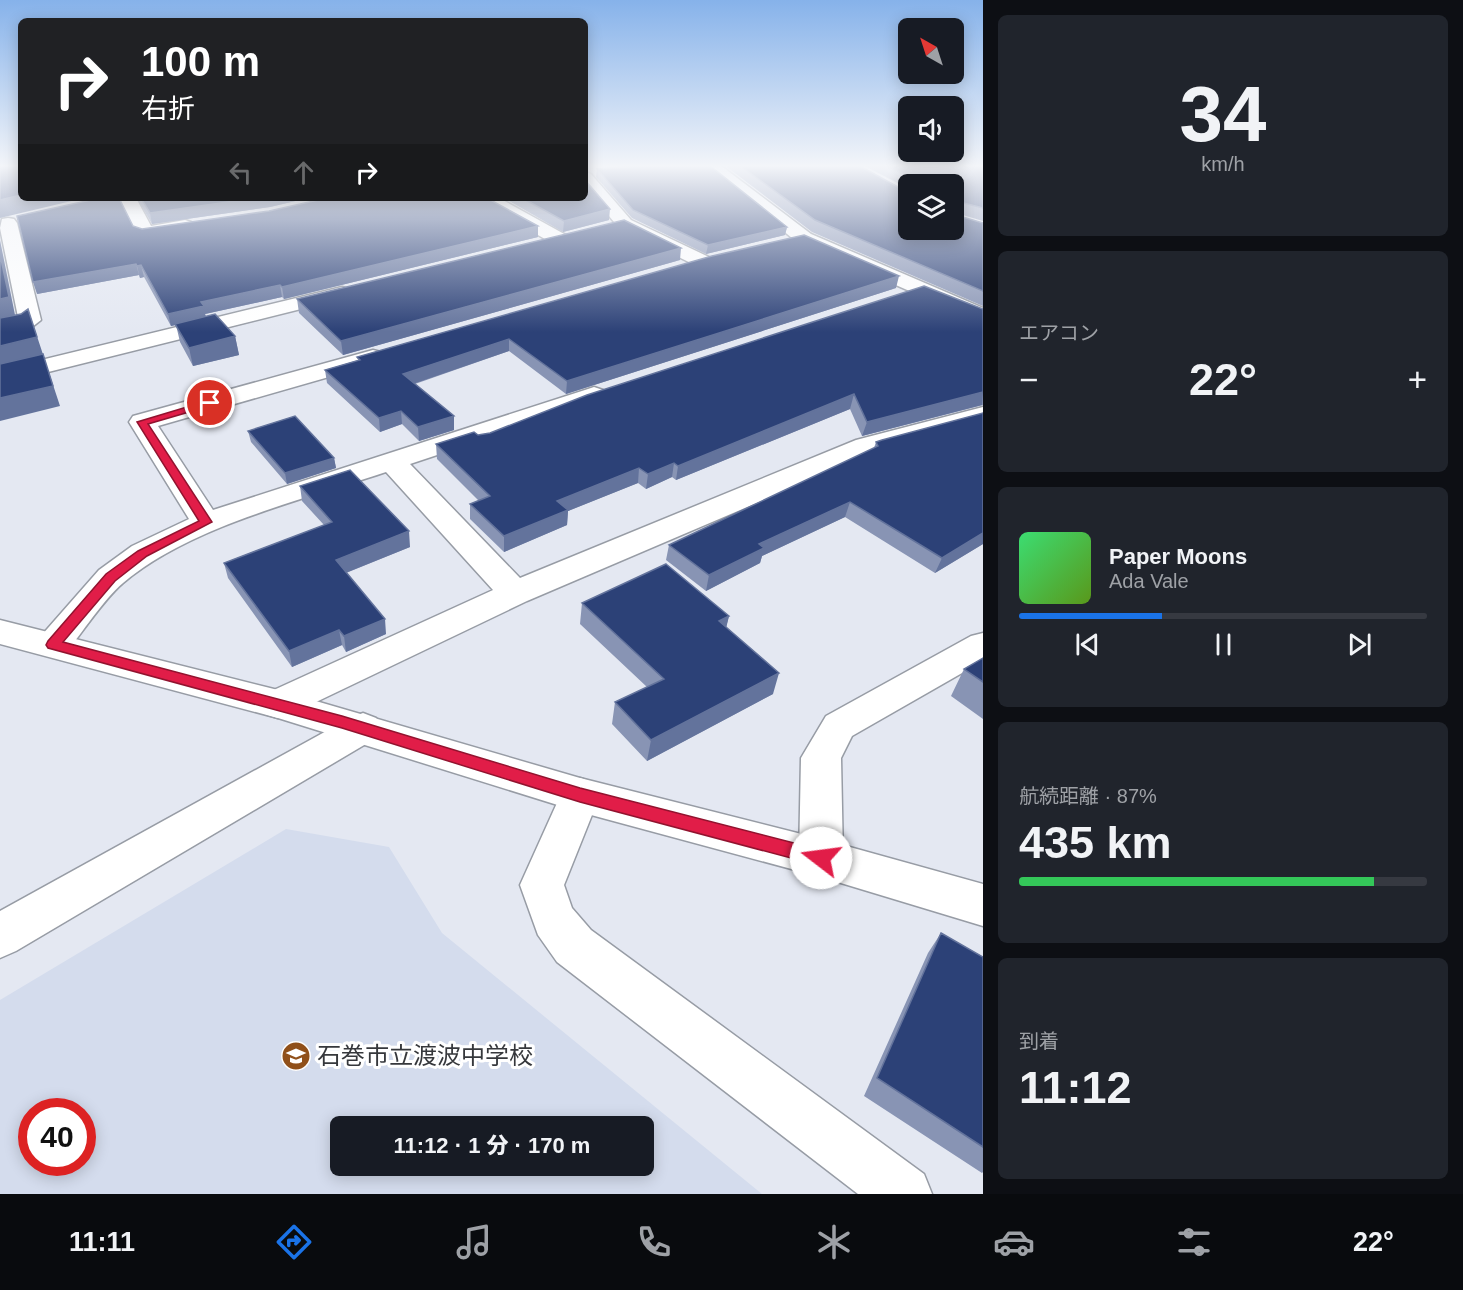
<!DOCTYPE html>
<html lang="ja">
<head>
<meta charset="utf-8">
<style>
  body { margin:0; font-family:Helvetica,"Noto Sans JP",sans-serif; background:#20242c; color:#f1f3f6; height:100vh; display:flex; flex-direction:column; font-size:22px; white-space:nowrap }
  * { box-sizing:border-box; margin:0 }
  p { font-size:20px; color:#9ea1a6 }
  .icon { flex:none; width:33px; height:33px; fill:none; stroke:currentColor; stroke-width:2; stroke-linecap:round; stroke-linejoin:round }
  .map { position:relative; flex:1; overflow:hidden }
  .side { display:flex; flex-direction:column; gap:15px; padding:15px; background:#0d0f14; width:480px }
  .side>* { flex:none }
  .guide { position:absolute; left:18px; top:18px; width:570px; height:183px; border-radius:9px; box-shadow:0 3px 15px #0003; background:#202124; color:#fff; overflow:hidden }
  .needle { width:39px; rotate:321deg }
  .fabs { position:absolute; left:898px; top:18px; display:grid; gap:12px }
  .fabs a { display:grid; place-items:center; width:66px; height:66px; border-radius:9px; background:#171b24; box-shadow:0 3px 15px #0003; font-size:30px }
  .speed { position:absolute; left:18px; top:1098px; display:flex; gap:12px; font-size:30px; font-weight:700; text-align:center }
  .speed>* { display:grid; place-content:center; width:78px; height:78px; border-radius:50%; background:#171b24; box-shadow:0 3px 15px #0003; line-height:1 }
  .speed .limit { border:9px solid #d22; background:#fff; color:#111 }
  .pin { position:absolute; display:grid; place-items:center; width:51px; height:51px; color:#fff; margin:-26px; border:3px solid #fff; border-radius:50%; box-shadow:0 2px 6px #0007 }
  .me { position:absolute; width:66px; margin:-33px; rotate:285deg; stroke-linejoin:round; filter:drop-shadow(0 0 4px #0008) }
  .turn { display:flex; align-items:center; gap:21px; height:126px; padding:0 24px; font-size:27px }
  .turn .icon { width:78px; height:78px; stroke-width:2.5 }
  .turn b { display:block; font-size:42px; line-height:51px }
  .lanes { display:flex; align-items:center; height:57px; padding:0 24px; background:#0003; justify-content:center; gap:30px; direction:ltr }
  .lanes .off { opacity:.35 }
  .big { font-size:45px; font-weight:800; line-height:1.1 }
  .side .card { flex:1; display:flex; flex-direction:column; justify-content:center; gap:9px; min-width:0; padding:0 21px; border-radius:9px; background:#20242c }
  .side .dial { align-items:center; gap:0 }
  .dial b { font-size:78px; line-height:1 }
  .song { display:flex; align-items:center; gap:18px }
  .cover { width:72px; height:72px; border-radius:9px; background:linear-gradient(135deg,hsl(140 70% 55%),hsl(90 70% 35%)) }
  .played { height:6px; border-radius:3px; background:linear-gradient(90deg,#1a73e8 35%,#363941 35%) }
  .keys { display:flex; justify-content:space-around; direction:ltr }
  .heat { display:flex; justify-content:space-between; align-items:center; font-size:33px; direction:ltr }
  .charge { height:9px; border-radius:4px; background:linear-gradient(90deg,#34c759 87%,#363941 0) }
  .trip { position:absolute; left:330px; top:1116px; width:324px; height:60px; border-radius:9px; background:#171b24; box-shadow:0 3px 15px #0003; font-weight:800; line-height:60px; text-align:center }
  .tab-bar { display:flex; height:96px; justify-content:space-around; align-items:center; background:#090b0e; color:#9ea1a6 }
  .tab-bar .icon { width:42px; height:42px }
  .tab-bar .selected { color:#1a73e8 }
  .tab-bar b { font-size:27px; color:#f1f3f6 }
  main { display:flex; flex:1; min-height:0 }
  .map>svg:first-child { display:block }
</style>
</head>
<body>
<main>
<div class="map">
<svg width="983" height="1194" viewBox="0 0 983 1194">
  <rect width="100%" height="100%" fill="#e4e8f2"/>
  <path fill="#d4dced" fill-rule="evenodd" d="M 286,829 L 389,847 L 442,933 L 762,1194 L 0,1194 L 0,1000 ZM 32,1112 L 82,1112 L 82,1162 L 32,1162 ZM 340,1126 L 644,1126 L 644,1166 L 340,1166 Z"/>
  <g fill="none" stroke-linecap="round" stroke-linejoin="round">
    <g stroke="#979ca5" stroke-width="3">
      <path id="street" d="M 702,165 L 720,165 L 811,234 L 983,308 L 983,323 L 797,242 Z
        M 585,172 L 591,174 L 631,220 L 711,258 L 714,262 L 711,266 L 697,266 L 619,228 L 585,187 Z
        M 118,198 L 136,198 L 151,226 L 185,220 L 191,222 L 194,226 L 191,230 L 185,232 L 145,238 L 138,236 Z
        M 477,198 L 499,198 L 566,235 L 568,239 L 566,243 L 552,243 L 480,202 Z
        M 8,218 L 14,219 L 17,223 L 41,320 L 27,331 L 0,337 L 0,323 L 18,317 L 0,228 L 2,219 Z
        M 342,287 L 349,289 L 352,293 L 349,297 L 0,384 L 0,370 Z
        M 373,350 L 381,352 L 385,357 L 381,362 L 158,426 L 213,510 L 585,390 L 594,387 L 603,390 L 607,395 L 603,400 L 410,464 L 520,578 L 856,440 L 983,407 L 983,423 L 876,452 L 527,601 L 291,714 L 278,718 L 265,714 L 259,704 L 265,694 L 493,590 L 386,472 C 303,500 190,526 123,583 C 103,600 82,633 65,654 L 53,657 L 41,654 L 36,645 L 41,636 L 99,570 L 132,546 L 189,519 L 129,422 L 133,416 Z
        M 983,633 L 983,661 L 852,736 L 841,758 L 843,858 L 836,871 L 821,877 L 806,871 L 799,858 L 801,758 L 826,716 L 971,636 Z
        M 363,713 L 376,718 L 382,728 L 376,738 L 16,951 L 0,958 L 0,911 L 350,718 Z
        M 580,778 L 594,783 L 600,795 L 564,885 L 572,908 L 591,930 L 924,1174 L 932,1194 L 858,1194 L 557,962 L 538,935 L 520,885 L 566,783 Z"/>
    </g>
    <g stroke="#979ca5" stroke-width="3">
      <path id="secondary" d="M 0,620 L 278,690 L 580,778 L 821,839 L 983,884 L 983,926 L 821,877 L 580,812 L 278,718 L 0,644 Z"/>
    </g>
    <use href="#street" fill="#fff" fill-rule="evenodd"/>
    <use href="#secondary" fill="#fff" fill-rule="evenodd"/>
  </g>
  <path fill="#8894b4" d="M 727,165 L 858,165 L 909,230 L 954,184 L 909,184 L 909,189 L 863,165 L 983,165 L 983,221 L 956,213 L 956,215 L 983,223 L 983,306 L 812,232 L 727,167 Z
    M 597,169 L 787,227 L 785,235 L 706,254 L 632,218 L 596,177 Z
    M 137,198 L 308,198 L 270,207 L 152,224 Z
    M 504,198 L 585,198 L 609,220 L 563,232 Z
    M 269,211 L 538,226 L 538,237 L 284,299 L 282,297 L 205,314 L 206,316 L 235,336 L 239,355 L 193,366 L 180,342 L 176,325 L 171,326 L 144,277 L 140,278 L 139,275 L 37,294 L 133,226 L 142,229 Z
    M 680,260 L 343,355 L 299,313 L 297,299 Z
    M 896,288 L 566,394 L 509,351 L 415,384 L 454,416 L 454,430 L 419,441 L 402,424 L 380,432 L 327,383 L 325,370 L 358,360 L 357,357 Z
    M 983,309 L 983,405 L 862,436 L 850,409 L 676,480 L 672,477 L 646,489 L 638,483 L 568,511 L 567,525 L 504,552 L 470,519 L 470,504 L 479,501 L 437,459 L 436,444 L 490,433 Z
    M 983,413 L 983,544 L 935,573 L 845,517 L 762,556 L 760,563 L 706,591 L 666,560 L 669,545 L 874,448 L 876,442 Z
    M 248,431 L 334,458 L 336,468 L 287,484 L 251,442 Z
    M 300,486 L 410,547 L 346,573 L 386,634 L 346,652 L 342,645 L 292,667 L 228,578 L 224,563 L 324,525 L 302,501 Z
    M 582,603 L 729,616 L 726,627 L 773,694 L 647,761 L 612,724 L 615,702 L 647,687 L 580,624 Z
    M 983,658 L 983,719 L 951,696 L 964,669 Z
    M 941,933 L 983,957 L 983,1172 L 982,1173 L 864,1096 L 928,953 Z"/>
  <path fill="#63739c" d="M 21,195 L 21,198 L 84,198 L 0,218 L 0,200 Z
    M 256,198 L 308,198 L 270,207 L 152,224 L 150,213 Z
    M 610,209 L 609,220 L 563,232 L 564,221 Z
    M 538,226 L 538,237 L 284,299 L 282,287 Z
    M 787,227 L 785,235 L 706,254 L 708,245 Z
    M 0,240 L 15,315 L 0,321 Z
    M 681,248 L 680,260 L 343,355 L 341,341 Z
    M 136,264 L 139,275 L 37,294 L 33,282 Z
    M 141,265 L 144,277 L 140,278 L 137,266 Z
    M 899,276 L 896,288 L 566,394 L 567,381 Z
    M 280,285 L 282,297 L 205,314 L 206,318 L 171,326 L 168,314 L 201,302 Z
    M 28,309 L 60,406 L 0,421 L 0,346 Z
    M 235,336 L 239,355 L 193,366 L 189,348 Z
    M 509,339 L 509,351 L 404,387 L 403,374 Z
    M 983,392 L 982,405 L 862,436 L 867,422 Z
    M 854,394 L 850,409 L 676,480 L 678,466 Z
    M 401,411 L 402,424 L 380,432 L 379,418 Z
    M 454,416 L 454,430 L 419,441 L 418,427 Z
    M 334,458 L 336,468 L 287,484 L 285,473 Z
    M 674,463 L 672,477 L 646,489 L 648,474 Z
    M 639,468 L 638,483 L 568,511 L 567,525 L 504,552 L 504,536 L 557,501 Z
    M 850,502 L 845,517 L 762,556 L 760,563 L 706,591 L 709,575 L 759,544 Z
    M 409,531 L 410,547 L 338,576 L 336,560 Z
    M 983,533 L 983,544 L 935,573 L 942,558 Z
    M 729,616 L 724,637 L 719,621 Z
    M 385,619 L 386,634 L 346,652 L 344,636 Z
    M 339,630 L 342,645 L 292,667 L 289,651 Z
    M 779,673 L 773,694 L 647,761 L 651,740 Z"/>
  <path fill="#2c4177" stroke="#63739c" stroke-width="1.5" d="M 0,165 L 21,165 L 21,195 L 0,200 Z
    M 659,165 L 709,165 L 787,227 L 708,245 L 633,210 L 597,169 Z
    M 739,165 L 858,165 L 909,193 L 909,230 L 954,230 L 954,184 L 914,184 L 913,179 L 886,165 L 983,165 L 983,208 L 956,201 L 956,215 L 983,223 L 983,291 L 815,220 Z
    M 585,180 L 610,209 L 564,221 L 522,198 L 585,198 Z
    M 100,198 L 119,198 L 133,226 L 142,229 L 269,211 L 327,198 L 487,198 L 538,226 L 282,287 L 280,285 L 201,302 L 204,306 L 168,314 L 141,265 L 137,266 L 136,264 L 33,282 L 17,216 Z
    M 141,198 L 256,198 L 150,213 Z
    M 624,220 L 681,248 L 341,341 L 297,299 Z
    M 804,235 L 899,276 L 567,381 L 509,339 L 403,374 L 454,416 L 418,427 L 401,411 L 379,418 L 325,370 L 360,360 L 357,357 L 712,256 Z
    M 0,254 L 9,297 L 0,299 Z
    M 924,286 L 983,309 L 983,392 L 867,422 L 854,394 L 678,466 L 674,463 L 648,474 L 639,468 L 557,501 L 568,510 L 504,536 L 470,504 L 490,496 L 436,444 L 474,432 L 478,435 L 490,433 L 587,395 Z
    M 28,309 L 37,337 L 0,346 L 0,318 L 21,314 Z
    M 215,314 L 235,336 L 189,348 L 175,324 Z
    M 43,354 L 53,386 L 0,398 L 0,364 Z
    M 983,413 L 983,533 L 942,558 L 850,502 L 759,544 L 764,548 L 709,575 L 669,545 L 878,446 L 876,442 L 882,440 Z
    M 295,416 L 334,458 L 285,473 L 248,431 Z
    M 350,470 L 409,531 L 336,560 L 385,619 L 344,636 L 339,630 L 289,651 L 224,563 L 332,522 L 300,486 Z
    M 666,564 L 729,616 L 719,621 L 779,673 L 651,740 L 615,702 L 664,679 L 582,603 Z
    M 983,658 L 983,682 L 964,669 Z
    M 941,933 L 983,957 L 983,1147 L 877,1078 Z"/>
  <linearGradient id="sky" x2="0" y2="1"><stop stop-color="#86b2ea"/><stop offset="0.5" stop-color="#f3f5f9"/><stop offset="1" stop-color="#f3f5f9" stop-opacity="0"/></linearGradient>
  <rect width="983" height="332" fill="url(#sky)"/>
  <path fill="#e11d48" stroke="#92132f" stroke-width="1.5" d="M 210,400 L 215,403 L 213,405 L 148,424 L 212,522 L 147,556 L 115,581 L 63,642 L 342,716 L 580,788 L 821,850 L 827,853 L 830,858 L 827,864 L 821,866 L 580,802 L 342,728 L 48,648 L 46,645 L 48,641 L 106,574 L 138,551 L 199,521 L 137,422 Z"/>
  <defs>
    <g id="school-disc" transform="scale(1.5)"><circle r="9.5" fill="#90501a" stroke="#fff"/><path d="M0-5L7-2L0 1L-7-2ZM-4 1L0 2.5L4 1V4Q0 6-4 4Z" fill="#fff"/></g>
  </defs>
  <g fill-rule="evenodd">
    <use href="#school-disc" x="296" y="1056"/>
  </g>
  <g text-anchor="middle" stroke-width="6" stroke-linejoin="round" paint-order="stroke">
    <g font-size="24" fill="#36383c" stroke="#fff" text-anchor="start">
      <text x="317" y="1064">石巻市立渡波中学校</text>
    </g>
  </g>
</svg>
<div class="fabs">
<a><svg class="needle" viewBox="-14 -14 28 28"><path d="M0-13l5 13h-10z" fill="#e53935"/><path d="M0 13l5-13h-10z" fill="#9ea1a6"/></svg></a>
<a><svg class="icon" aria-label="sound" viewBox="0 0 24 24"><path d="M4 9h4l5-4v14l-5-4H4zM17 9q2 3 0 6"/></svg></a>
<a><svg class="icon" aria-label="layers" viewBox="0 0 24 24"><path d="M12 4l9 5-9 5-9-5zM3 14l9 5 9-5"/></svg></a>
</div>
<div class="speed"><div class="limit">40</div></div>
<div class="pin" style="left:210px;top:403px;background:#d93025"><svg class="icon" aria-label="arrive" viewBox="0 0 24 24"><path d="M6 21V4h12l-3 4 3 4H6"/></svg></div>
<svg class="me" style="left:821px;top:858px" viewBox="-20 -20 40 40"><circle r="19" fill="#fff"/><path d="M0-13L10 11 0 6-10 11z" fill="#e11d48"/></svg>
<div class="trip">11:12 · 1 分 · 170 m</div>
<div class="guide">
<div class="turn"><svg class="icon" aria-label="right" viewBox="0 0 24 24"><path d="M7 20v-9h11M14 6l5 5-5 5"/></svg><div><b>100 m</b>右折</div></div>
<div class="lanes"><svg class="icon off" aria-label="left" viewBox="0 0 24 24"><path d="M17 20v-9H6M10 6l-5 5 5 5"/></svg><svg class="icon off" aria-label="ahead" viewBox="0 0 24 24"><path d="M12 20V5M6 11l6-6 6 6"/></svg><svg class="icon" aria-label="right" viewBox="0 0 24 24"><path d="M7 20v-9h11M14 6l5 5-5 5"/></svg></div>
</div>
</div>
<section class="side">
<div class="card dial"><b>34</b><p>km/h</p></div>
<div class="card"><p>エアコン</p>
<div class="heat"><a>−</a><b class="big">22°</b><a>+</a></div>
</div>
<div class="card">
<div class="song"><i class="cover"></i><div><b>Paper Moons</b><p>Ada Vale</p></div></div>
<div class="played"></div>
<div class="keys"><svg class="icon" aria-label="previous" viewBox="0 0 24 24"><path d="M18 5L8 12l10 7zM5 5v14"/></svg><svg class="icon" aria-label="pause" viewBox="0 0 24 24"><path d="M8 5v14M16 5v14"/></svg><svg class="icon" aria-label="next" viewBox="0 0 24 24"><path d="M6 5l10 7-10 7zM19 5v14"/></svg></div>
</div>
<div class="card"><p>航続距離 · 87%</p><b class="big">435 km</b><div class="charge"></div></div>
<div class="card"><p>到着</p><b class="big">11:12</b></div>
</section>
</main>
<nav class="tab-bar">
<b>11:11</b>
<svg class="icon selected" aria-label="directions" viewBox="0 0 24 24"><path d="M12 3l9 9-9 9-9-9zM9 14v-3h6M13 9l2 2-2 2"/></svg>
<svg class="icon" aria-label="music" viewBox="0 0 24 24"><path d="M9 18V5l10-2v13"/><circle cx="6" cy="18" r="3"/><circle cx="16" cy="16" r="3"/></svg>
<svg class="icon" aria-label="phone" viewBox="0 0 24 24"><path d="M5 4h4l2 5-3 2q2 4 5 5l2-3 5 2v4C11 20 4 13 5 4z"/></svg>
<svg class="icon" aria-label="climate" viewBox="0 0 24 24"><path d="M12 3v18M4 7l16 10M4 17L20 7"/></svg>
<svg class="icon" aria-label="car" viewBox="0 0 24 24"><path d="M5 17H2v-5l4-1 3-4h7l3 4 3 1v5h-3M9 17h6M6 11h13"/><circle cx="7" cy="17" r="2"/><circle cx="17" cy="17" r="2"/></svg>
<svg class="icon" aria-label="filters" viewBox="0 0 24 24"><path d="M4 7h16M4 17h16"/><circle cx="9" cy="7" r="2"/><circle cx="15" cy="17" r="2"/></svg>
<b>22°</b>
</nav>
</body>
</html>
